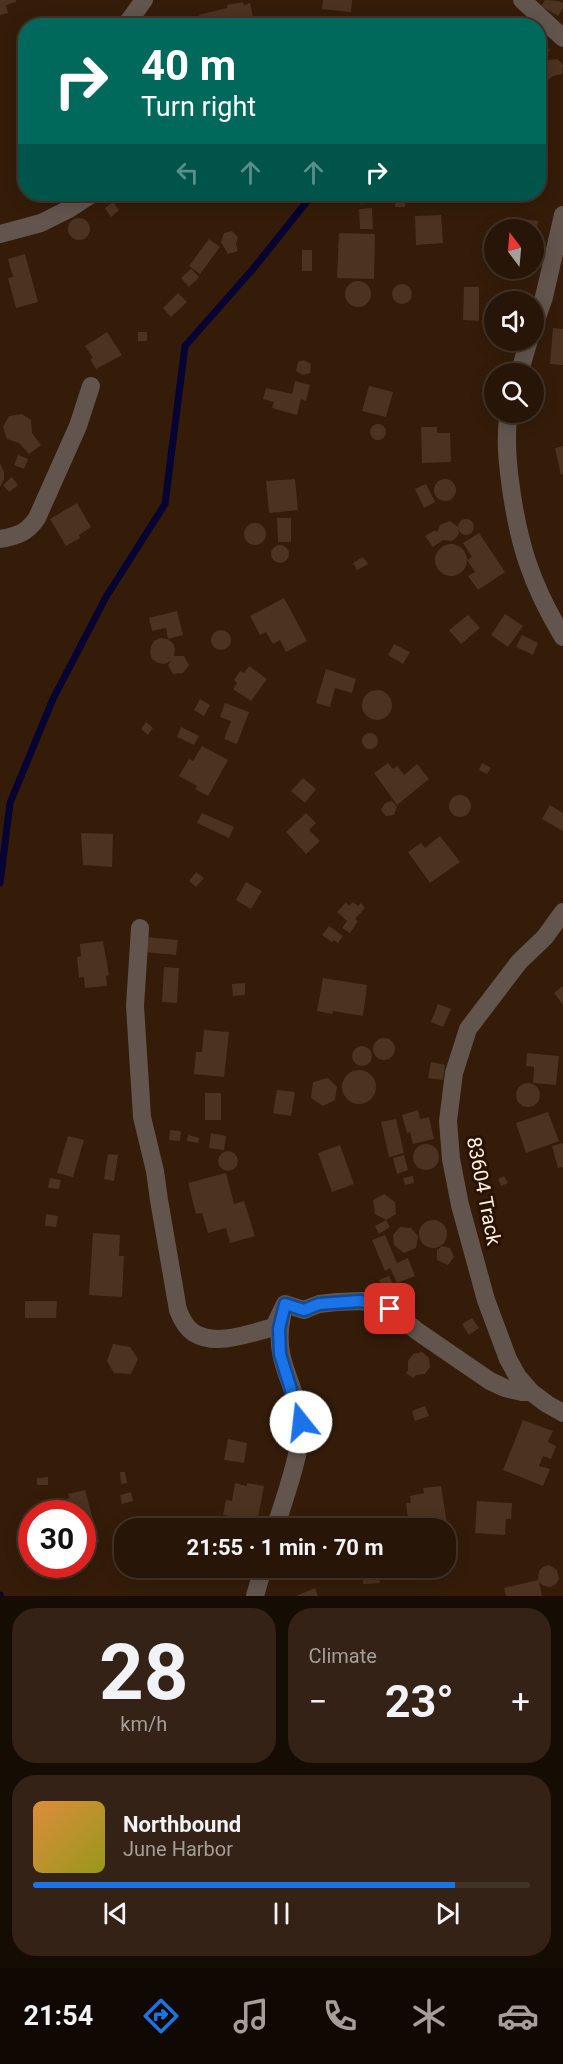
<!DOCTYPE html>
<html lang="en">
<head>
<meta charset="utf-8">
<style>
  body { margin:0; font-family:Roboto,sans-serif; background:#332215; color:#f1f3f6; height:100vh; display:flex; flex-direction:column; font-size:22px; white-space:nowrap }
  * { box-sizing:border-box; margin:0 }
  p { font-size:20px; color:#a49f9b }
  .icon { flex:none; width:33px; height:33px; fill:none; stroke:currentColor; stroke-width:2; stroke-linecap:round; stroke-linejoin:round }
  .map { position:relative; height:1596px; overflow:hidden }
  .details { display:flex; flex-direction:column; gap:12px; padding:12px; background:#150c04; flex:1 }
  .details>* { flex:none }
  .hud { position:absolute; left:18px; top:18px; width:528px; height:183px; border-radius:24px; box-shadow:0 3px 15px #0003,0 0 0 2px #433428; background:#00695c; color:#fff; overflow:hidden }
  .needle { width:39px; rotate:344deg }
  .fabs { position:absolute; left:484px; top:219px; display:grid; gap:12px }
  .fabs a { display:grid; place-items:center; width:60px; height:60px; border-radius:50%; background:#271507; box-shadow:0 3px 15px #0003,0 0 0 2px #433428; font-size:30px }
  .speed { position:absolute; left:18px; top:1500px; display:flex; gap:12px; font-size:30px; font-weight:700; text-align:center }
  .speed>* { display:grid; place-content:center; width:78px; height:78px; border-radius:50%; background:#271507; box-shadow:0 3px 15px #0003,0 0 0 2px #433428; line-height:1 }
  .speed .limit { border:9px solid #d22; background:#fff; color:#111 }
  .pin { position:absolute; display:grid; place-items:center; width:51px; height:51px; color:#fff; margin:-26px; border-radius:12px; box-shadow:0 3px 9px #0006 }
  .me { position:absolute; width:66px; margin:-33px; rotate:344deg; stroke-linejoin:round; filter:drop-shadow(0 0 4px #0008) }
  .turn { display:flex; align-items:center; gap:21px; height:126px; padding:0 24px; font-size:27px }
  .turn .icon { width:78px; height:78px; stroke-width:2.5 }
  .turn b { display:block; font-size:42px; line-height:51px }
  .lanes { display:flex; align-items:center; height:57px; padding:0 24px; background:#0003; justify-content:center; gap:30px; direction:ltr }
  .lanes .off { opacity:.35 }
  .big { font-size:45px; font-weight:700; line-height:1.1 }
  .details .widget { flex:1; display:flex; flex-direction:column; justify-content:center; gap:9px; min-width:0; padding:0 21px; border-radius:24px; background:#332215 }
  .details .dial { align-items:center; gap:0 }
  .dial b { font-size:78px; line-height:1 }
  .song { display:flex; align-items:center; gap:18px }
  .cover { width:72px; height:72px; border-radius:9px; background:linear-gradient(135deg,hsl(30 70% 55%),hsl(60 70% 35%)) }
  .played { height:6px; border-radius:3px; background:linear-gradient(90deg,#1a73e8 85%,#433428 85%) }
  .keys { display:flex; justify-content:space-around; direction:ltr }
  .heat { display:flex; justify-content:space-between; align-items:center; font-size:33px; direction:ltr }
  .details .tiles { flex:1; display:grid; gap:12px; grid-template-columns:1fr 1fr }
  .widget:last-child { grid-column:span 2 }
  .trip { position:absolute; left:114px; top:1518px; width:342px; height:60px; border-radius:24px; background:#271507; box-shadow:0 3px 15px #0003,0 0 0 2px #433428; font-weight:700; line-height:60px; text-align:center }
  .tab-bar { display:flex; height:96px; justify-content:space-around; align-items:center; background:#100803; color:#a49f9b }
  .tab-bar .icon { width:42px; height:42px }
  .tab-bar .current { color:#1a73e8 }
  .tab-bar b { font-size:27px; color:#f1f3f6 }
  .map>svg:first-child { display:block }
</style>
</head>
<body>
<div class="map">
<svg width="563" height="1596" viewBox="0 0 563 1596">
  <rect width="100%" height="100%" fill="#341c09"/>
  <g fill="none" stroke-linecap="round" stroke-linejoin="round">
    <path stroke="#070332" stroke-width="7" d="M 0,883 L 10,803 L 53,699 L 106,597 L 165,504 L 185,346 L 253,269 L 313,194
      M 0,1595 L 0,1596"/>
  </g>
  <path fill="#4c3220" d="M 0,0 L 16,0 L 16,2 L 6,5 L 8,13 L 0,15 Z
    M 323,0 L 352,0 L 351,12 L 322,9 Z
    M 545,0 L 559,1 L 563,3 L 563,8 L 558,16 L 541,6 Z
    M 243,2 L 244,5 L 250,3 L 255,26 L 202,26 L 199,15 L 227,8 L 227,5 Z
    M 538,40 L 550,50 L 538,63 Z
    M 558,59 L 563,65 L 562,74 L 553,76 L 548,80 L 541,72 L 548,60 Z
    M 26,72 L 26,87 L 22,89 L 18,75 Z
    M 538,84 L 546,90 L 538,99 Z
    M 355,194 L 366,194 L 369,196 L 362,204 L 353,196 Z
    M 396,196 L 406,196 L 405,207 L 395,207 Z
    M 113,202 L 119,210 L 111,217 L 105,208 Z
    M 372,208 L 373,229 L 360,229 L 359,209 Z
    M 441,215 L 443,243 L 416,245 L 415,216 Z
    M 507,217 L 538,221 L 535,236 L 534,230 L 505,230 Z
    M68 229a11 11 0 1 1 22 0a11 11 0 1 1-22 0Z
    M 232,231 L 238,237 L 236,244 L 238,251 L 228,254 L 221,242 L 224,233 Z
    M 339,233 L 375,234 L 374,279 L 337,278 Z
    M 209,239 L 220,247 L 200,274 L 189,266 Z
    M 302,250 L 312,250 L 312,271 L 302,271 Z
    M 25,254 L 38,302 L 16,308 L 8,278 L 13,277 L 8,259 Z
    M 191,269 L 199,277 L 189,287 L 181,278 Z
    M345 294a13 13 0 1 1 26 0a13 13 0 1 1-26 0Z
    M392 294a10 10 0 1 1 20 0a10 10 0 1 1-20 0Z
    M 464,287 L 479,287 L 479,321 L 463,320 Z
    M 178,293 L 187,302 L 171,317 L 163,308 Z
    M 553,328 L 563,329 L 563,365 L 550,364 Z
    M 107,332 L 122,355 L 96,369 L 90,359 L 93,358 L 85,346 Z
    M 138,332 L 147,332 L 147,341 L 138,341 Z
    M 304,360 L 311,364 L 310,373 L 303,375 L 296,371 L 298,362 Z
    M 295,381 L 310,385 L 306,401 L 301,399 L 297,415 L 272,408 L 274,402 L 263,399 L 266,388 L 292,394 Z
    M 369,386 L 393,392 L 386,417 L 362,411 Z
    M 22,414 L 31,420 L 32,433 L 41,445 L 29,454 L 19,443 L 7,439 L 3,427 L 9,416 Z
    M370 432a8 8 0 1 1 16 0a8 8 0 1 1-16 0Z
    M 421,427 L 437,427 L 437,433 L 450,433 L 451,462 L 422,463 Z
    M 563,446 L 563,474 L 561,475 L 555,448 Z
    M 18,455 L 28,459 L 24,469 L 14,465 Z
    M 0,463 L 4,472 L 4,479 L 0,487 Z
    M 12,477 L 18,485 L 9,492 L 3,485 Z
    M434 490a11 11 0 1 1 22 0a11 11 0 1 1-22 0Z
    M 295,479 L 298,510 L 269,513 L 266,481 Z
    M 426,484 L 435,502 L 424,508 L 415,489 Z
    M 77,503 L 91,527 L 79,535 L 80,538 L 66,546 L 50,519 Z
    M 277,518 L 291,518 L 291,542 L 278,542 Z
    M458 527a8 8 0 1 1 16 0a8 8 0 1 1-16 0Z
    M 450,521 L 458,527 L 459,533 L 456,538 L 452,541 L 443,540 L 433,547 L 425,536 L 435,530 L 436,532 L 438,531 L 440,525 Z
    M244 534a11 11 0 1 1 22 0a11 11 0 1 1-22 0Z
    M 479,533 L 505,572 L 478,590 L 468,576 L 475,572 L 467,560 L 472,557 L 463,543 Z
    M435 560a16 16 0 1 1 32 0a16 16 0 1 1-32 0Z
    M271 554a9 9 0 1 1 18 0a9 9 0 1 1-18 0Z
    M 363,557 L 368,564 L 357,570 L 353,563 Z
    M 284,598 L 307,641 L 286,652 L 280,640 L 273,644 L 266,632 L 260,635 L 250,616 Z
    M 177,611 L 183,635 L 168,639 L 166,628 L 152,631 L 149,618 Z
    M 505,614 L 523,626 L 508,647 L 491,635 Z
    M 468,615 L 480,628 L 461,644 L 449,630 Z
    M211 640a10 10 0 1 1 20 0a10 10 0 1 1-20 0Z
    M 522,635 L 538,643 L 533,655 L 516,647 Z
    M 160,638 L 167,639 L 173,643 L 175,649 L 174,656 L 184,656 L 189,665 L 183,673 L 173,674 L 168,665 L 171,661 L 164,664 L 158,663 L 152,659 L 150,653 L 151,646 L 154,641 Z
    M 394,644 L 410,652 L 403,664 L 388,655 Z
    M 249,666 L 267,679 L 251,701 L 233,689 L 237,683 L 234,680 L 240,671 L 244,673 Z
    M 326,669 L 356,679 L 352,693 L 335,688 L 330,707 L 316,703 Z
    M362 705a15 15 0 1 1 30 0a15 15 0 1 1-30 0Z
    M 200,699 L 210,705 L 204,716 L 194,710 Z
    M 225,703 L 249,712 L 237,744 L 224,739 L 231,721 L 220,717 Z
    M 146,722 L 153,728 L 148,735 L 141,729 Z
    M 181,727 L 199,736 L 194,745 L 177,737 Z
    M362 741a8 8 0 1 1 16 0a8 8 0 1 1-16 0Z
    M 202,746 L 228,760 L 208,796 L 195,789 L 197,786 L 179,776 L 189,759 L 193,761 Z
    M 388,763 L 393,769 L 397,766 L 404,775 L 417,764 L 429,779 L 397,805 L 374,773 Z
    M 482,763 L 491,768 L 487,774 L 479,770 Z
    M 303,778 L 316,789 L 305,803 L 291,791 Z
    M449 806a11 11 0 1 1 22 0a11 11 0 1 1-22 0Z
    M 392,801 L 397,807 L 394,815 L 386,816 L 381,810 L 385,803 Z
    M 550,805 L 563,813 L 563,831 L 542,819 Z
    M 202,813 L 234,827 L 229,838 L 197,823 Z
    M 306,813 L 316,823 L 309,830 L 320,841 L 306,854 L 286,832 Z
    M 81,833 L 113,834 L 112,867 L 83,865 Z
    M 440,836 L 460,862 L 430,883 L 408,852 L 421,843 L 425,848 Z
    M 196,872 L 204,878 L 196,887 L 189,881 Z
    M 246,882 L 262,891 L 251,909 L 236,900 Z
    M 346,902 L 349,906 L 353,902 L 358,906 L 361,903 L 365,908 L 355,919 L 358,921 L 350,933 L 342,928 L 347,921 L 337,912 Z
    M 329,926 L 343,936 L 338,943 L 334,940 L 332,942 L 322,935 Z
    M 145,937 L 178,940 L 176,955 L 143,952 Z
    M 103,941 L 109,975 L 106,976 L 107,986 L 85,988 L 84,977 L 79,978 L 77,957 L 81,956 L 80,944 Z
    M 164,967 L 179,968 L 177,1003 L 162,1002 Z
    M 323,978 L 367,985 L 363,1016 L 333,1011 L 332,1014 L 317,1011 Z
    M 245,983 L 245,995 L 233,996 L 232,984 Z
    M 563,986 L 563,1005 L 554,993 Z
    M 438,1004 L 451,1009 L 443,1027 L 431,1022 Z
    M 204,1030 L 229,1032 L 224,1077 L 194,1074 L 196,1052 L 202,1052 Z
    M373 1049a11 11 0 1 1 22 0a11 11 0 1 1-22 0Z
    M352 1056a10 10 0 1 1 20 0a10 10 0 1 1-20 0Z
    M 527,1053 L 559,1056 L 556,1085 L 533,1083 L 534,1067 L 526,1066 Z
    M 431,1062 L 445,1065 L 443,1080 L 428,1078 Z
    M342 1087a17 17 0 1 1 34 0a17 17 0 1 1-34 0Z
    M 328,1078 L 337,1087 L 335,1100 L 323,1106 L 311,1098 L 313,1082 Z
    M516 1095a12 12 0 1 1 24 0a12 12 0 1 1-24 0Z
    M 277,1090 L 295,1092 L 291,1116 L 273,1113 Z
    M 205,1093 L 221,1093 L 221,1120 L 205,1120 Z
    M 418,1110 L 420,1119 L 429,1117 L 434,1139 L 413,1144 L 410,1132 L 407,1133 L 402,1115 Z
    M 548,1112 L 559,1141 L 526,1153 L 516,1123 Z
    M 396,1119 L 404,1153 L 389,1157 L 381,1122 Z
    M 170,1130 L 181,1131 L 180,1141 L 169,1140 Z
    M 211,1133 L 226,1136 L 224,1150 L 209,1148 Z
    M 188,1135 L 199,1138 L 198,1143 L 187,1141 Z
    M 68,1136 L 84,1140 L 73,1177 L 57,1173 Z
    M 563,1143 L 563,1167 L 558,1168 L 552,1146 Z
    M413 1157a13 13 0 1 1 26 0a13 13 0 1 1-26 0Z
    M 340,1145 L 354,1184 L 332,1192 L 318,1153 Z
    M218 1161a10 10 0 1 1 20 0a10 10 0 1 1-20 0Z
    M 108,1154 L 118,1155 L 114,1181 L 104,1179 Z
    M 404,1155 L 408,1170 L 397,1174 L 393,1158 Z
    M 226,1173 L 234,1204 L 244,1201 L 255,1236 L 230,1243 L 226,1228 L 208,1233 L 202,1213 L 196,1214 L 188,1183 Z
    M 413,1176 L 414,1183 L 405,1185 L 403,1178 Z
    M 504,1176 L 508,1183 L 501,1186 L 498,1179 Z
    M 50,1178 L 61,1180 L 59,1189 L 48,1188 Z
    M 384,1194 L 395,1202 L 396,1214 L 386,1220 L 375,1214 L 373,1200 Z
    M 46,1214 L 58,1216 L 56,1227 L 45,1226 Z
    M 386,1220 L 390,1227 L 379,1234 L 375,1226 Z
    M419 1234a14 14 0 1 1 28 0a14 14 0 1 1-28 0Z
    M 400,1227 L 411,1228 L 418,1236 L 416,1248 L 404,1253 L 394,1245 L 393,1235 Z
    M 93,1233 L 120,1235 L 119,1256 L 124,1256 L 122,1297 L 89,1295 Z
    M 385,1235 L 397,1263 L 408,1258 L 415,1276 L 397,1283 L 390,1268 L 385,1271 L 372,1240 Z
    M 442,1246 L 450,1248 L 454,1257 L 448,1265 L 437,1260 L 437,1250 Z
    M 389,1276 L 394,1286 L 384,1290 L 379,1280 Z
    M 25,1301 L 57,1301 L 56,1318 L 25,1318 Z
    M 472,1318 L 479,1328 L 469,1335 L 462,1324 Z
    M 113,1344 L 130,1347 L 138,1359 L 131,1374 L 114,1373 L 107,1361 Z
    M 422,1352 L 429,1358 L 430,1367 L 425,1374 L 416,1375 L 413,1378 L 406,1373 L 408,1370 L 408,1361 L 413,1354 Z
    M 425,1406 L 429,1416 L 415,1421 L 412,1411 Z
    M 523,1420 L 553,1431 L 548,1442 L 556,1446 L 551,1459 L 543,1456 L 539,1466 L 550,1469 L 543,1486 L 503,1470 Z
    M 228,1439 L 247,1443 L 244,1463 L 224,1460 Z
    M 120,1472 L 125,1472 L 127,1483 L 121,1484 Z
    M 48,1477 L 48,1485 L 37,1485 L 37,1478 Z
    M 235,1483 L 247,1486 L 247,1483 L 264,1486 L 256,1528 L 227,1527 L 229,1516 L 223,1515 L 226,1500 L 232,1501 Z
    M 441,1486 L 450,1543 L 446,1544 L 446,1528 L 416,1528 L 413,1516 L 408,1517 L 406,1503 L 411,1503 L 410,1496 L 424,1493 L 423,1488 Z
    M 85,1490 L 99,1542 L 82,1546 L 82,1514 L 52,1514 L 50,1503 L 70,1498 L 68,1494 Z
    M 131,1492 L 133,1501 L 122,1504 L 120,1495 Z
    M 477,1501 L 512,1503 L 511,1519 L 506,1519 L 505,1535 L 475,1533 Z
    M 549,1565 L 557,1570 L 559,1579 L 556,1584 L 550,1587 L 544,1586 L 539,1582 L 542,1596 L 506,1596 L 504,1588 L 538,1580 L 539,1571 L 543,1567 Z
    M 156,1568 L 188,1568 L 188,1571 L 156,1573 Z
    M 217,1568 L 231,1568 L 232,1572 L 218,1574 Z
    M 362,1568 L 378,1568 L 380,1583 L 363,1584 Z
    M 315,1588 L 318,1596 L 296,1596 Z"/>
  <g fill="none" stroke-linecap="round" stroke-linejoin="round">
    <path stroke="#62554d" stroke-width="18" d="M 522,0 L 563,38
      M 125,26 L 144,0
      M 0,234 L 41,223 L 69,209 L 92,194
      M 534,326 L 544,297 L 563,215
      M 519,374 L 529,340
      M 509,412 C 505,436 507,458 510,481 C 518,543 531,584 563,637
      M 0,539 C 17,536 27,533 37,518 L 78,426 L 91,386
      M 563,912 L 545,937 L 519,962 L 468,1029 L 454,1073 L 448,1121 L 451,1159 L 460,1205 L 486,1300 L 508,1359 L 518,1377 L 531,1392 L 547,1404 L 563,1413
      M 140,928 L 135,1006 L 142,1117 L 155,1171 L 159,1200 L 178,1310 C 181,1318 186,1328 194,1333 C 217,1347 250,1333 274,1327 L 285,1304 L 304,1310 L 319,1304 L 337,1302 L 361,1301 L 379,1304 L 390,1309 L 417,1331 L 490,1381 L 505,1388 L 522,1392 L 531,1392
      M 275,1528 C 283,1504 303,1447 301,1424 C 297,1383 272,1363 282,1316
      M 255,1596 L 263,1568"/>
  </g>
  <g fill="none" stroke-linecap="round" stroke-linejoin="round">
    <g stroke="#114b97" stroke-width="15">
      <path id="route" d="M 301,1422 L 280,1354 L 279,1329 L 285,1304 L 304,1310 L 319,1304 L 360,1301 L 379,1304 L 390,1309"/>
    </g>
    <use href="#route" stroke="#1a73e8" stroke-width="10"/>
  </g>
  <g text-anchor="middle" stroke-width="6" stroke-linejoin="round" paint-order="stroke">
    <g font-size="20" fill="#fef0e7" stroke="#2a1202">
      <text transform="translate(484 1191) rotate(79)" y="7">83604 Track</text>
    </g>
  </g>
</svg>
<div class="fabs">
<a><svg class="needle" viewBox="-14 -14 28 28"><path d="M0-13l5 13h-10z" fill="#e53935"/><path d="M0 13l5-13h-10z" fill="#a49f9b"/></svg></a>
<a><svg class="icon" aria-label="sound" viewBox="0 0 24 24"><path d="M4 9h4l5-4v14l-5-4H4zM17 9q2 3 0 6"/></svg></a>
<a><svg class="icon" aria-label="search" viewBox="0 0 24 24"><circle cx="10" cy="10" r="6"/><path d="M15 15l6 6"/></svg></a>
</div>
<div class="speed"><div class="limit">30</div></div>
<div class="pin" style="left:390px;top:1309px;background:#d93025"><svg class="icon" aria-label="arrive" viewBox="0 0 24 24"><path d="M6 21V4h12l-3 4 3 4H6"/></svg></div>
<svg class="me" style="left:301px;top:1422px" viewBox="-20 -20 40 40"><circle r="19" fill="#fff"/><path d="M0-13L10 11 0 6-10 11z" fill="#1a73e8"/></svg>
<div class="trip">21:55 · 1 min · 70 m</div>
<div class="hud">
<div class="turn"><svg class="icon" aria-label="right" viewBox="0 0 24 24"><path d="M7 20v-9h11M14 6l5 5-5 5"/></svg><div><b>40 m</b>Turn right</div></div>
<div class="lanes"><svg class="icon off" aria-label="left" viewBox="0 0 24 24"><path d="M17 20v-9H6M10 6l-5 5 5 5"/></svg><svg class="icon off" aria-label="ahead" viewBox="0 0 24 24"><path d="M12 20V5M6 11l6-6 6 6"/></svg><svg class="icon off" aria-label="ahead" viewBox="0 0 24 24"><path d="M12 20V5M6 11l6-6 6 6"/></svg><svg class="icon" aria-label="right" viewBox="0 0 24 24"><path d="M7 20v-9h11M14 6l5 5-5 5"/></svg></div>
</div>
</div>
<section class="details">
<div class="tiles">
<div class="widget dial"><b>28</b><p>km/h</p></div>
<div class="widget"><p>Climate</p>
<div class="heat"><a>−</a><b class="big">23°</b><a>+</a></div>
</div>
<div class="widget">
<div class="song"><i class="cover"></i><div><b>Northbound</b><p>June Harbor</p></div></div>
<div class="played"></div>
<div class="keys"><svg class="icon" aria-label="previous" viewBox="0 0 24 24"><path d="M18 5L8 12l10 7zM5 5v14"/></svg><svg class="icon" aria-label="pause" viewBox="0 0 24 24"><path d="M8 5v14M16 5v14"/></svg><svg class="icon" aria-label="next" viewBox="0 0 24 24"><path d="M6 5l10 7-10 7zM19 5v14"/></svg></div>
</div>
</div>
</section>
<nav class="tab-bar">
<b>21:54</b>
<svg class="icon current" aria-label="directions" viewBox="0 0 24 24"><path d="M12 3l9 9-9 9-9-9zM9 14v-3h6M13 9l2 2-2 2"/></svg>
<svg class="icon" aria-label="music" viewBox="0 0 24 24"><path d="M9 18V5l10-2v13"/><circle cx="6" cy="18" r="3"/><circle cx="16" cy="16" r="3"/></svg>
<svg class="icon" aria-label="phone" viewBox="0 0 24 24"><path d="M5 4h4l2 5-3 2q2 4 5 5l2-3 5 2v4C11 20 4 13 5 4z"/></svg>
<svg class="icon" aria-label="climate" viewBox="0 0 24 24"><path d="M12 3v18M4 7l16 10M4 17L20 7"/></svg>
<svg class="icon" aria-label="car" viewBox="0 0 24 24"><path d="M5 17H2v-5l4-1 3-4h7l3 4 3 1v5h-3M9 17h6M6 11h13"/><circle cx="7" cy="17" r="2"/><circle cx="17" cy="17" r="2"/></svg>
</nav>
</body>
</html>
